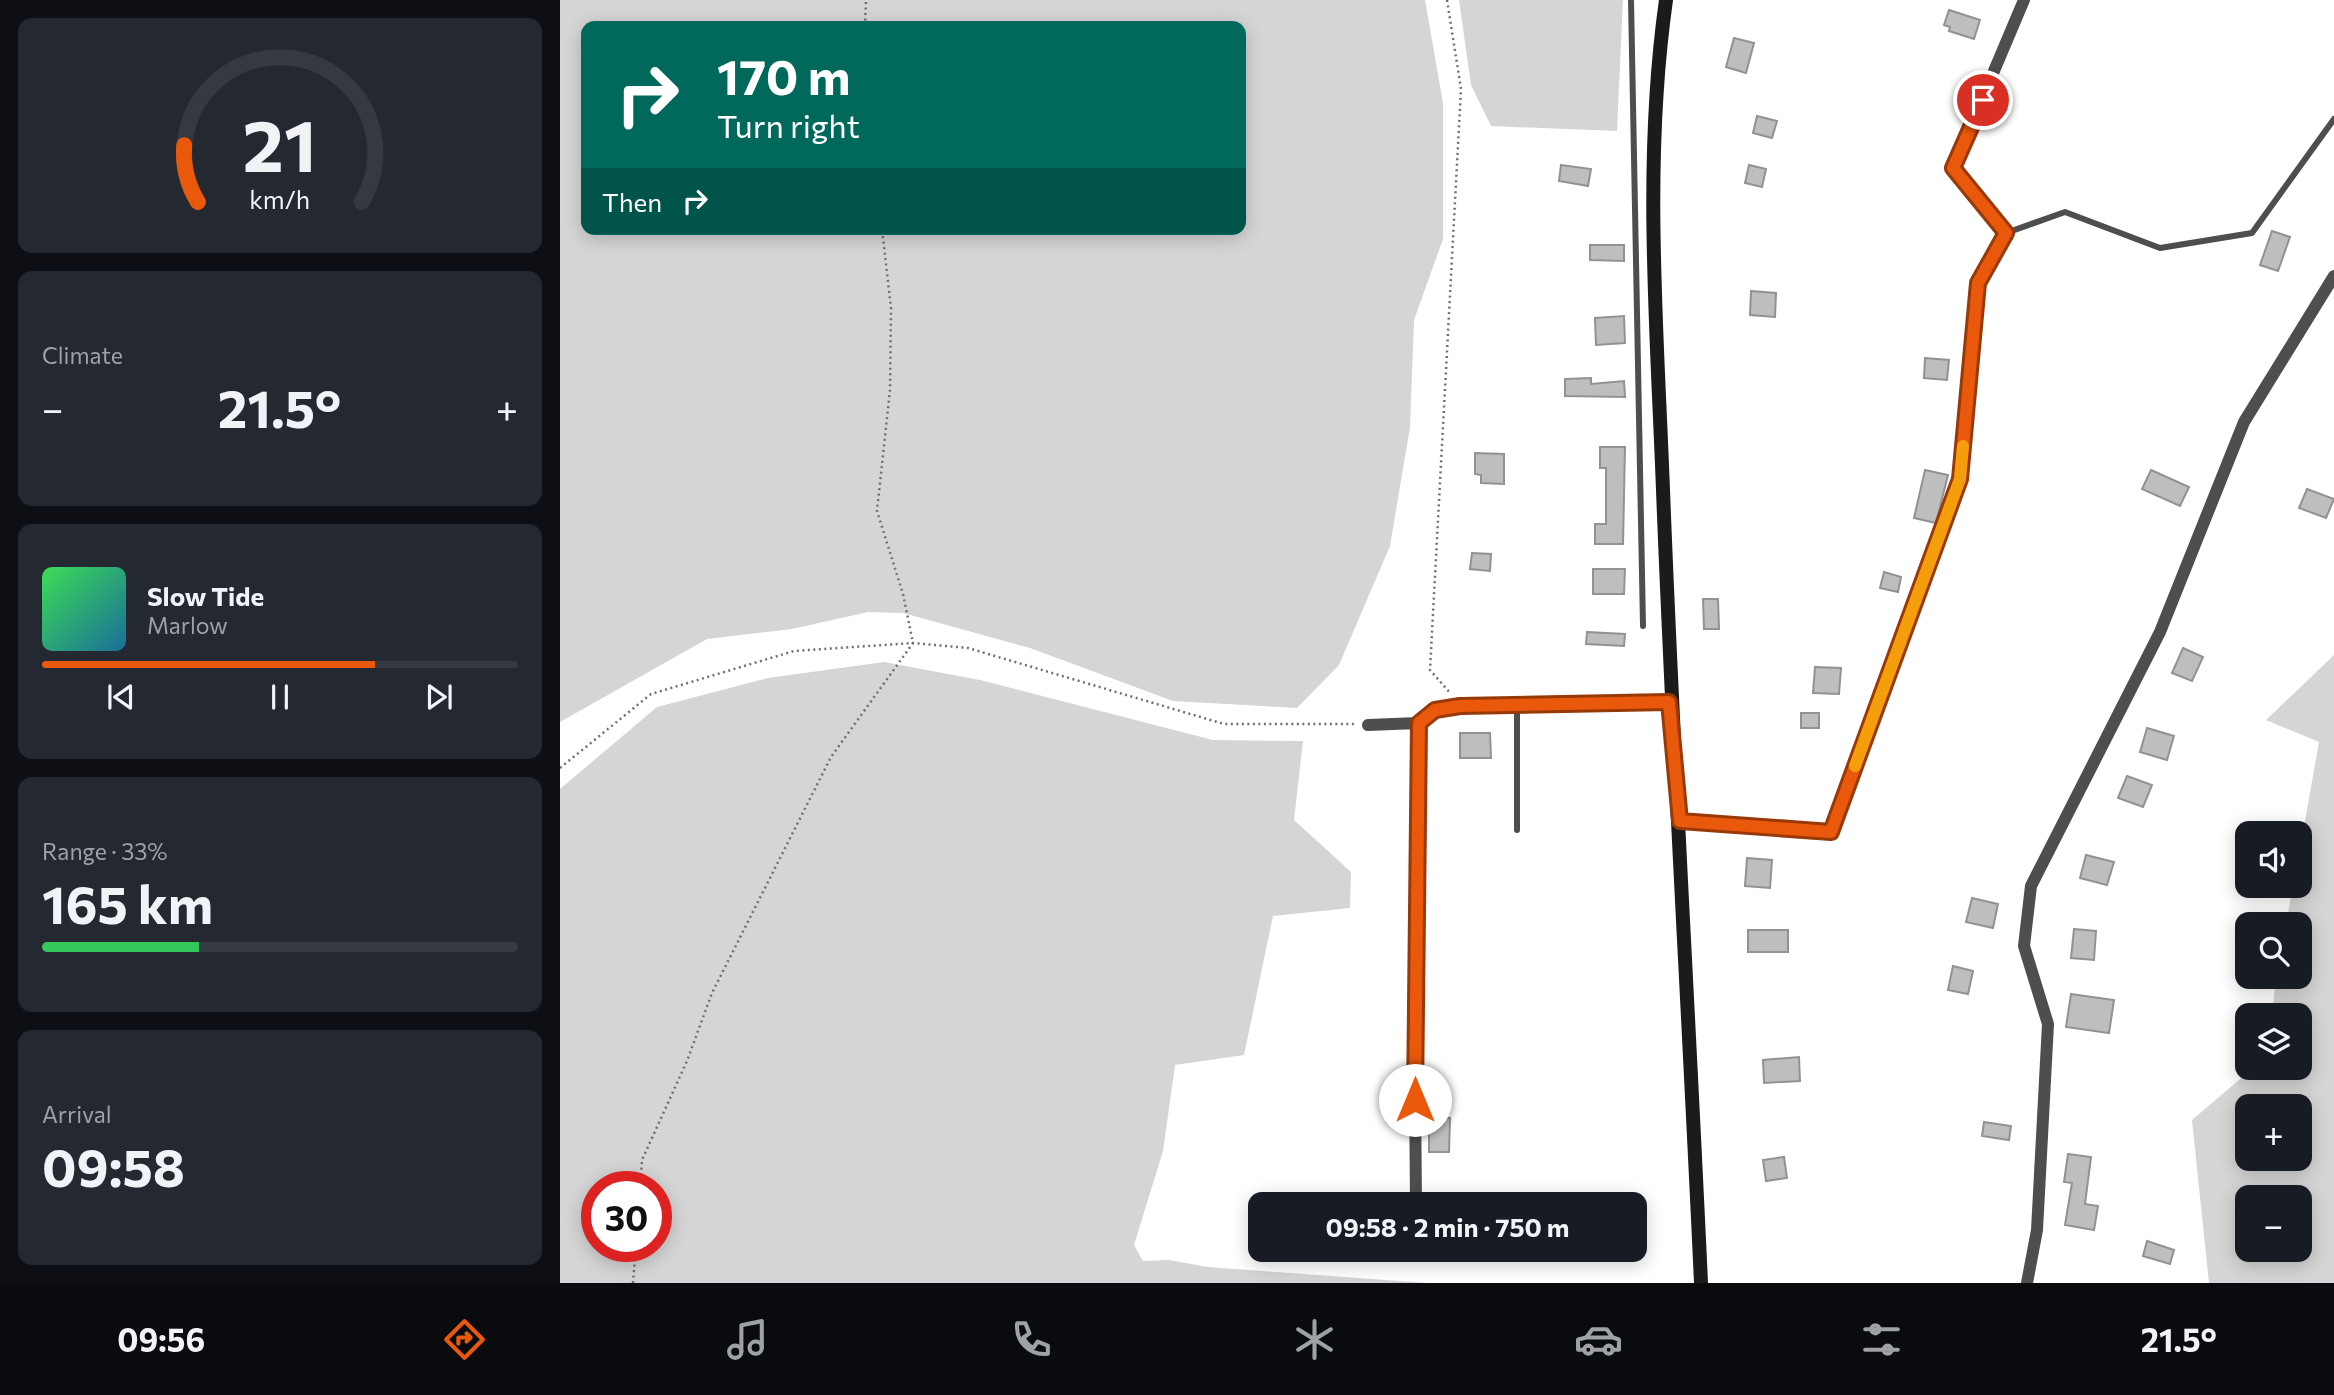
<!DOCTYPE html>
<html lang="en">
<head>
<meta charset="utf-8">
<style>
  body { margin:0; font-family:Commissioner,sans-serif; background:#242831; color:#f1f3f6; height:100vh; display:flex; flex-direction:column; font-size:26px; white-space:nowrap }
  * { box-sizing:border-box; margin:0 }
  p { font-size:23px; color:#9ea1a6 }
  .icon { flex:none; width:38px; height:38px; fill:none; stroke:currentColor; stroke-width:2; stroke-linecap:round; stroke-linejoin:round }
  .map { position:relative; flex:1; overflow:hidden }
  .sheet { display:flex; flex-direction:column; gap:18px; padding:18px; background:#0d0f14; width:560px }
  .sheet>* { flex:none }
  .banner { position:absolute; left:21px; top:21px; width:665px; height:214px; border-radius:14px; box-shadow:0 4px 18px #0003; background:#00695c; color:#fff; overflow:hidden }
  .fabs { position:absolute; left:1675px; top:821px; display:grid; gap:14px }
  .fabs a { display:grid; place-items:center; width:77px; height:77px; border-radius:14px; background:#171b24; box-shadow:0 4px 18px #0003; font-size:35px }
  .speed { position:absolute; left:21px; top:1171px; display:flex; gap:14px; font-size:35px; font-weight:700; text-align:center }
  .speed>* { display:grid; place-content:center; width:91px; height:91px; border-radius:50%; background:#171b24; box-shadow:0 4px 18px #0003; line-height:1 }
  .speed .limit { border:10px solid #d22; background:#fff; color:#111 }
  .pin { position:absolute; display:grid; place-items:center; width:60px; height:60px; color:#fff; margin:-30px; border:4px solid #fff; border-radius:50%; box-shadow:0 2px 7px #0007 }
  .me { position:absolute; width:77px; margin:-38px; rotate:0deg; stroke-linejoin:round; filter:drop-shadow(0 0 5px #0008) }
  .turn { display:flex; align-items:center; gap:24px; height:147px; padding:0 21px; font-size:32px }
  .turn .icon { width:91px; height:91px; stroke-width:2.5 }
  .turn b { display:block; font-size:49px; line-height:60px }
  .then { display:flex; align-items:center; height:66px; padding:0 21px; background:#0003; gap:14px; font-size:26px }
  .big { font-size:52px; font-weight:700; line-height:1.1 }
  .sheet .widget { flex:1; display:flex; flex-direction:column; justify-content:center; gap:10px; min-width:0; padding:0 24px; border-radius:14px; background:#242831 }
  .sheet .dial { align-items:center; gap:0 }
  .dial svg { height:182px; overflow:visible; fill:none; stroke:#363941; stroke-width:7; stroke-linecap:round; text-anchor:middle }
  .dial text { fill:#f1f3f6; stroke:none }
  .song { display:flex; align-items:center; gap:21px }
  .cover { width:84px; height:84px; border-radius:10px; background:linear-gradient(135deg,hsl(130 70% 55%),hsl(200 70% 35%)) }
  .played { height:7px; border-radius:4px; background:linear-gradient(90deg,#ea580c 70%,#363941 70%) }
  .keys { display:flex; justify-content:space-around; direction:ltr }
  .heat { display:flex; justify-content:space-between; align-items:center; font-size:38px; direction:ltr }
  .charge { height:10px; border-radius:5px; background:linear-gradient(90deg,#34c759 33%,#363941 0) }
  .trip { position:absolute; left:688px; top:1192px; width:399px; height:70px; border-radius:14px; background:#171b24; box-shadow:0 4px 18px #0003; font-weight:700; line-height:70px; text-align:center }
  .menu { display:flex; height:112px; justify-content:space-around; align-items:center; background:#090b0e; color:#9ea1a6 }
  .menu .icon { width:49px; height:49px }
  .menu .active { color:#ea580c }
  .menu b { font-size:32px; color:#f1f3f6 }
  main { display:flex; flex:1; min-height:0 }
  .map>svg:first-child { display:block }
</style>
</head>
<body>
<main>
<section class="sheet">
<div class="widget dial"><svg viewBox="0 0 100 80">
<path d="M14 69A42 42 0 1 1 86 69"/>
<path d="M14 69A42 42 0 0 1 8 44" stroke="#ea580c"/>
<text x="50" y="56" font-size="32" font-weight="700">21</text>
<text x="50" y="72" font-size="11">km/h</text>
</svg></div>
<div class="widget"><p>Climate</p>
<div class="heat"><a>−</a><b class="big">21.5°</b><a>+</a></div>
</div>
<div class="widget">
<div class="song"><i class="cover"></i><div><b>Slow Tide</b><p>Marlow</p></div></div>
<div class="played"></div>
<div class="keys"><svg class="icon" aria-label="previous" viewBox="0 0 24 24"><path d="M18 5L8 12l10 7zM5 5v14"/></svg><svg class="icon" aria-label="pause" viewBox="0 0 24 24"><path d="M8 5v14M16 5v14"/></svg><svg class="icon" aria-label="next" viewBox="0 0 24 24"><path d="M6 5l10 7-10 7zM19 5v14"/></svg></div>
</div>
<div class="widget"><p>Range · 33%</p><b class="big">165 km</b><div class="charge"></div></div>
<div class="widget"><p>Arrival</p><b class="big">09:58</b></div>
</section>
<div class="map">
<svg width="1774" height="1283" viewBox="0 0 1774 1283">
  <rect width="100%" height="100%" fill="#fff"/>
  <path fill="#d5d5d5" fill-rule="evenodd" d="M 0,0 L 865,0 L 883,103 L 883,239 L 854,320 L 850,427 L 830,546 L 779,665 L 737,708 L 613,701 L 470,648 L 343,613 L 308,612 L 232,629 L 147,639 L 0,722 ZM 26,26 L 681,26 L 681,229 L 26,229 Z
    M 899,0 L 1063,0 L 1057,131 L 931,126 L 911,85 Z
    M 1774,655 L 1774,1283 L 1649,1283 L 1632,1120 L 1693,1068 L 1740,1068 L 1740,1015 L 1712,1015 L 1716,977 L 1740,976 L 1740,924 L 1726,924 L 1733,886 L 1740,886 L 1740,849 L 1759,742 L 1706,720 ZM 1687,1106 L 1740,1106 L 1740,1158 L 1687,1158 ZM 1687,1197 L 1740,1197 L 1740,1250 L 1687,1250 Z
    M 324,662 L 420,680 L 653,740 L 743,741 L 734,820 L 791,872 L 790,908 L 713,916 L 684,1055 L 615,1065 L 603,1151 L 574,1245 L 583,1261 L 609,1260 L 648,1267 L 867,1283 L 0,1283 L 0,789 L 97,707 L 208,678 ZM 37,1186 L 96,1186 L 96,1246 L 37,1246 Z"/>
  <path fill="#bebebe" stroke="#929292" stroke-width="2" d="M 1389,10 L 1420,20 L 1414,39 L 1389,31 L 1390,27 L 1384,25 Z
    M 1174,38 L 1194,43 L 1186,73 L 1166,67 Z
    M 1197,116 L 1217,121 L 1212,138 L 1193,133 Z
    M 1001,165 L 1031,169 L 1028,186 L 999,181 Z
    M 1189,165 L 1206,169 L 1202,187 L 1185,183 Z
    M 1712,231 L 1730,237 L 1718,271 L 1700,265 Z
    M 1030,245 L 1064,245 L 1064,261 L 1030,260 Z
    M 1191,291 L 1216,293 L 1215,317 L 1190,315 Z
    M 1064,316 L 1065,343 L 1036,345 L 1035,318 Z
    M 1365,358 L 1389,360 L 1387,380 L 1364,378 Z
    M 1031,378 L 1031,384 L 1064,381 L 1065,397 L 1005,396 L 1005,379 Z
    M 1040,447 L 1065,447 L 1063,544 L 1035,544 L 1035,524 L 1046,524 L 1046,468 L 1040,468 Z
    M 915,453 L 944,454 L 944,484 L 921,483 L 921,475 L 915,474 Z
    M 1365,470 L 1388,475 L 1376,523 L 1354,518 Z
    M 1591,470 L 1629,487 L 1620,506 L 1582,489 Z
    M 1747,489 L 1774,499 L 1766,518 L 1739,508 Z
    M 912,553 L 931,554 L 930,571 L 910,569 Z
    M 1033,569 L 1065,569 L 1064,594 L 1033,594 Z
    M 1324,572 L 1341,577 L 1338,592 L 1320,588 Z
    M 1143,599 L 1158,599 L 1159,629 L 1144,629 Z
    M 1027,632 L 1065,634 L 1064,646 L 1026,644 Z
    M 1623,648 L 1643,657 L 1632,681 L 1612,673 Z
    M 1255,667 L 1281,668 L 1279,694 L 1253,693 Z
    M 1241,713 L 1259,713 L 1259,728 L 1241,728 Z
    M 1587,728 L 1614,736 L 1607,760 L 1580,752 Z
    M 900,733 L 930,733 L 931,758 L 900,758 Z
    M 1567,776 L 1592,785 L 1583,807 L 1558,798 Z
    M 1526,855 L 1554,862 L 1547,885 L 1520,878 Z
    M 1187,858 L 1212,860 L 1210,888 L 1185,886 Z
    M 1412,898 L 1438,904 L 1433,928 L 1406,922 Z
    M 1514,929 L 1536,931 L 1534,960 L 1511,958 Z
    M 1188,930 L 1228,930 L 1228,952 L 1188,952 Z
    M 1393,966 L 1413,971 L 1408,994 L 1388,990 Z
    M 1511,994 L 1554,1000 L 1549,1033 L 1506,1027 Z
    M 1239,1057 L 1240,1081 L 1204,1083 L 1203,1060 Z
    M 869,1118 L 890,1118 L 889,1152 L 869,1152 Z
    M 1424,1122 L 1451,1126 L 1449,1140 L 1422,1136 Z
    M 1508,1154 L 1531,1157 L 1525,1204 L 1538,1206 L 1534,1230 L 1505,1225 L 1512,1183 L 1504,1182 Z
    M 1224,1157 L 1227,1178 L 1206,1181 L 1203,1160 Z
    M 1587,1241 L 1614,1250 L 1610,1264 L 1583,1256 Z"/>
  <g fill="none" stroke-linecap="round" stroke-linejoin="round">
    <path stroke="#707070" stroke-width="2.5" stroke-dasharray="2 3.5" stroke-linecap="butt" d="M 887,0 L 901,89 L 870,670 L 891,694
      M 305,26 L 306,0
      M 0,768 L 91,694 L 234,651 L 353,643 L 408,648 L 664,724 L 794,724
      M 80,1186 L 82,1160 L 127,1061 L 152,993 L 271,757 L 353,643 L 343,594 L 317,511 L 330,390 L 331,308 L 322,229
      M 73,1283 L 76,1246"/>
    <path stroke="#4e4e4e" stroke-width="6" d="M 1071,0 L 1083,626
      M 1120,821 L 1271,832 L 1400,479 L 1418,283 L 1446,233 L 1505,212 L 1600,248 L 1692,233 L 1774,119
      M 957,830 L 957,706"/>
    <path stroke="#4e4e4e" stroke-width="12" d="M 1446,233 L 1393,168 L 1464,0
      M 808,725 L 858,723 L 875,710 L 900,706 L 1109,702
      M 856,1204 L 854,970 L 858,723
      M 856,1250 L 857,1256
      M 1467,1283 L 1477,1230 L 1488,1024 L 1464,946 L 1471,886 L 1600,632 L 1684,422 L 1774,276"/>
    <path stroke="#1b1b1b" stroke-width="14" d="M 1106,0 C 1083,162 1097,327 1103,490 C 1113,754 1129,1018 1141,1283"/>
  </g>
  <g fill="none" stroke-linecap="round" stroke-linejoin="round">
    <g stroke="#983908" stroke-width="18">
      <path id="route" d="M 855,1100 L 859,723 L 875,710 L 900,706 L 1109,702 L 1120,821 L 1271,832 L 1400,479 L 1418,283 L 1446,233 L 1393,168 L 1423,100"/>
    </g>
    <use href="#route" stroke="#ea580c" stroke-width="12"/>
    <path stroke="#f59e0b" stroke-width="12" d="M 1295,766 L 1400,479 L 1403,446"/>
  </g>
</svg>
<div class="fabs">
<a><svg class="icon" aria-label="sound" viewBox="0 0 24 24"><path d="M4 9h4l5-4v14l-5-4H4zM17 9q2 3 0 6"/></svg></a>
<a><svg class="icon" aria-label="search" viewBox="0 0 24 24"><circle cx="10" cy="10" r="6"/><path d="M15 15l6 6"/></svg></a>
<a><svg class="icon" aria-label="layers" viewBox="0 0 24 24"><path d="M12 4l9 5-9 5-9-5zM3 14l9 5 9-5"/></svg></a>
<a>+</a>
<a>−</a>
</div>
<div class="speed"><div class="limit">30</div></div>
<div class="pin" style="left:1423px;top:100px;background:#d93025"><svg class="icon" aria-label="arrive" viewBox="0 0 24 24"><path d="M6 21V4h12l-3 4 3 4H6"/></svg></div>
<svg class="me" style="left:855px;top:1100px" viewBox="-20 -20 40 40"><circle r="19" fill="#fff"/><path d="M0-13L10 11 0 6-10 11z" fill="#ea580c"/></svg>
<div class="trip">09:58 · 2 min · 750 m</div>
<div class="banner">
<div class="turn"><svg class="icon" aria-label="right" viewBox="0 0 24 24"><path d="M7 20v-9h11M14 6l5 5-5 5"/></svg><div><b>170 m</b>Turn right</div></div>
<div class="then">Then<svg class="icon" aria-label="right" viewBox="0 0 24 24"><path d="M7 20v-9h11M14 6l5 5-5 5"/></svg></div>
</div>
</div>
</main>
<nav class="menu">
<b>09:56</b>
<svg class="icon active" aria-label="directions" viewBox="0 0 24 24"><path d="M12 3l9 9-9 9-9-9zM9 14v-3h6M13 9l2 2-2 2"/></svg>
<svg class="icon" aria-label="music" viewBox="0 0 24 24"><path d="M9 18V5l10-2v13"/><circle cx="6" cy="18" r="3"/><circle cx="16" cy="16" r="3"/></svg>
<svg class="icon" aria-label="phone" viewBox="0 0 24 24"><path d="M5 4h4l2 5-3 2q2 4 5 5l2-3 5 2v4C11 20 4 13 5 4z"/></svg>
<svg class="icon" aria-label="climate" viewBox="0 0 24 24"><path d="M12 3v18M4 7l16 10M4 17L20 7"/></svg>
<svg class="icon" aria-label="car" viewBox="0 0 24 24"><path d="M5 17H2v-5l4-1 3-4h7l3 4 3 1v5h-3M9 17h6M6 11h13"/><circle cx="7" cy="17" r="2"/><circle cx="17" cy="17" r="2"/></svg>
<svg class="icon" aria-label="filters" viewBox="0 0 24 24"><path d="M4 7h16M4 17h16"/><circle cx="9" cy="7" r="2"/><circle cx="15" cy="17" r="2"/></svg>
<b>21.5°</b>
</nav>
</body>
</html>
